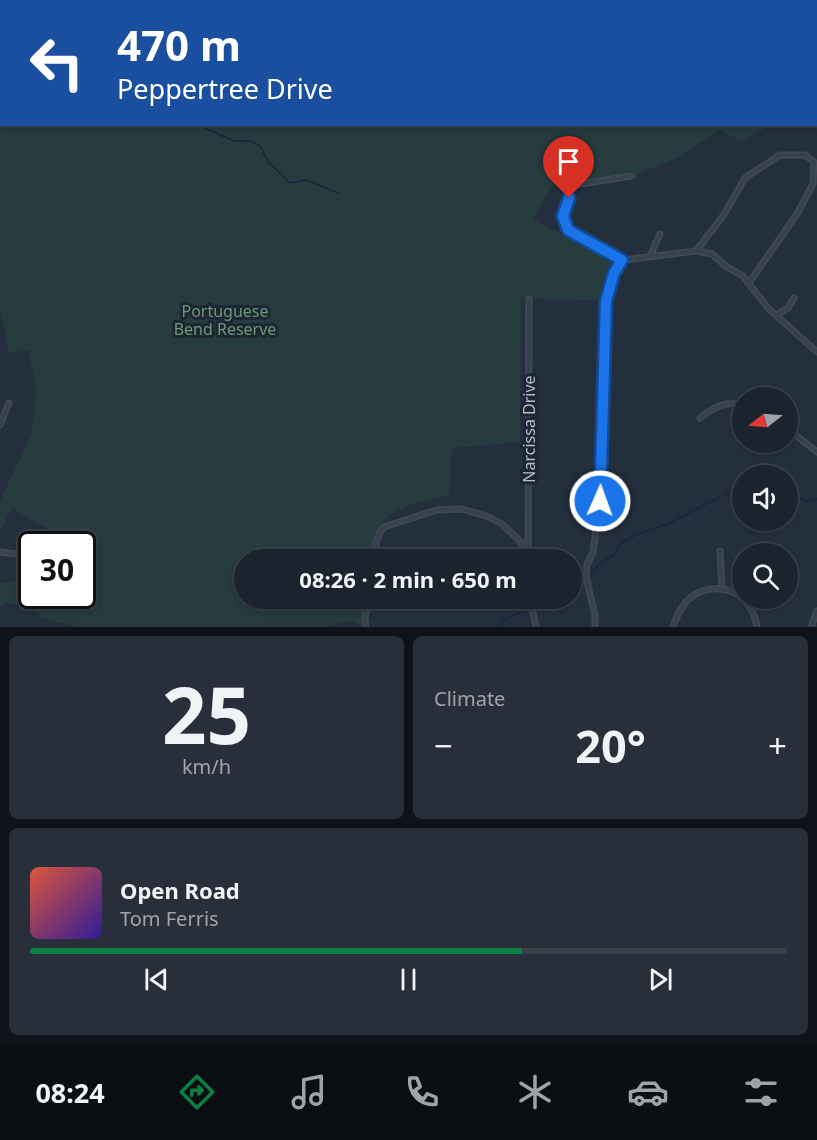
<!DOCTYPE html>
<html lang="en">
<head>
<meta charset="utf-8">
<style>
  body { margin:0; font-family:"Noto Sans",sans-serif; background:#282f3a; color:#f1f3f6; height:100vh; display:flex; flex-direction:column; font-size:22px; white-space:nowrap }
  * { box-sizing:border-box; margin:0 }
  p { font-size:20px; color:#a0a4aa }
  .icon { flex:none; width:33px; height:33px; fill:none; stroke:currentColor; stroke-width:2; stroke-linecap:round; stroke-linejoin:round }
  .map { position:relative; height:627px; overflow:hidden }
  .sheet { display:flex; flex-direction:column; gap:9px; padding:9px; background:#0f1319; flex:1 }
  .sheet>* { flex:none }
  .hud { position:absolute; left:0px; top:0px; width:818px; height:126px; box-shadow:0 3px 9px #0003,0 0 0 2px #39404a; background:#1a4fa0; color:#fff; overflow:hidden }
  .needle { width:39px; rotate:253deg }
  .tools { position:absolute; left:732px; top:387px; display:grid; gap:12px }
  .tools a { display:grid; place-items:center; width:66px; height:66px; border-radius:50%; background:#1b232e; box-shadow:0 3px 9px #0003,0 0 0 2px #39404a; font-size:30px }
  .speed { position:absolute; left:18px; top:531px; display:flex; gap:12px; font-size:30px; font-weight:700; text-align:center }
  .speed>* { display:grid; place-content:center; width:78px; height:78px; border-radius:50%; background:#1b232e; box-shadow:0 3px 9px #0003,0 0 0 2px #39404a; line-height:1 }
  .speed .limit { border:3px solid #111; border-radius:9px; background:#fff; color:#111 }
  .pin { position:absolute; display:grid; place-items:center; width:51px; height:51px; color:#fff; margin:-62px -26px; border-radius:50% 50% 50% 0; rotate:-45deg; box-shadow:0 0 6px #0007 }
  .pin .icon { rotate:45deg }
  .me { position:absolute; width:66px; margin:-33px; rotate:2deg; stroke-linejoin:round; filter:drop-shadow(0 0 4px #0008) }
  .turn { display:flex; align-items:center; gap:21px; height:126px; padding:0 18px; font-size:27px }
  .turn .icon { width:78px; height:78px; stroke-width:2.5 }
  .turn b { display:block; font-size:42px; line-height:51px }
  .big { font-size:45px; font-weight:700; line-height:1.1 }
  .sheet .tile { flex:1; display:flex; flex-direction:column; justify-content:center; gap:9px; min-width:0; padding:0 21px; border-radius:9px; background:#282f3a }
  .sheet .dial { align-items:center; gap:0 }
  .dial b { font-size:78px; line-height:1 }
  .song { display:flex; align-items:center; gap:18px }
  .cover { width:72px; height:72px; border-radius:9px; background:linear-gradient(135deg,hsl(10 70% 55%),hsl(250 70% 35%)) }
  .played { height:6px; border-radius:3px; background:linear-gradient(90deg,#0b8043 65%,#39404a 65%) }
  .keys { display:flex; justify-content:space-around; direction:ltr }
  .heat { display:flex; justify-content:space-between; align-items:center; font-size:33px; direction:ltr }
  .sheet .tiles { flex:1; display:grid; gap:9px; grid-template-columns:1fr 1fr }
  .tile:last-child { grid-column:span 2 }
  .trip { position:absolute; left:234px; top:549px; width:348px; height:60px; border-radius:30px; background:#1b232e; box-shadow:0 3px 9px #0003,0 0 0 2px #39404a; font-weight:700; line-height:60px; text-align:center }
  .tabs { display:flex; height:96px; justify-content:space-around; align-items:center; background:#0b0e12; color:#a0a4aa }
  .tabs .icon { width:42px; height:42px }
  .tabs .active { color:#0b8043 }
  .tabs b { font-size:27px; color:#f1f3f6 }
  .map>svg:first-child { display:block }
</style>
</head>
<body>
<div class="map">
<svg width="817" height="627" viewBox="0 0 817 627">
  <rect width="100%" height="100%" fill="#242f3e"/>
  <path fill="#263c3f" d="M 0,0 L 817,0 L 817,121 L 816,2 L 2,2 L 2,124 L 771,125 L 741,141 L 719,129 L 678,158 L 632,176 L 593,178 L 551,187 L 533,219 L 579,244 L 612,258 L 598,300 L 521,299 L 520,442 L 452,448 L 449,495 C 422,502 386,505 375,536 C 373,543 373,552 372,559 L 244,560 L 244,598 L 366,599 L 362,626 L 350,620 L 325,627 L 78,627 L 41,618 L 32,608 L 5,603 L 0,607 L 0,583 L 31,578 L 32,596 L 82,596 L 83,575 L 84,576 L 84,567 L 86,564 L 83,560 L 82,544 L 68,544 L 51,531 L 12,508 L 0,531 L 0,501 L 31,435 L 36,391 L 29,350 L 9,353 L 0,308 Z"/>
  <g fill="none" stroke-linecap="round" stroke-linejoin="round">
    <path stroke="#17263c" stroke-width="1.5" d="M 259,0 L 261,2
      M 0,84 L 2,86
      M 196,124 L 234,141 L 251,141 L 260,146 L 268,162 L 290,183 L 307,180 L 340,194
      M 788,492 L 807,501 L 817,499
      M 589,575 L 600,563 L 614,555 L 621,543 L 638,534 L 667,524 L 742,486
      M 572,592 L 584,580
      M 535,610 L 545,609 L 563,598
      M 497,627 C 505,618 517,613 528,610"/>
    <g stroke="#414a57" stroke-width="7">
      <path id="minor" d="M 696,251 L 723,216 L 745,178 L 780,155 L 805,155 L 814,162 L 813,184 L 797,214 L 749,283
        M 650,256 L 660,234
        M 623,260 L 568,230 L 563,216 L 573,185 L 632,176
        M 777,315 L 788,308 L 794,298
        M 700,418 C 713,408 725,400 742,405
        M 0,425 L 9,403
        M 788,429 L 817,452
        M 720,551 L 722,588
        M 0,552 L 16,554
        M 374,558 L 380,560
        M 374,560 C 375,548 376,536 384,527 L 437,510 L 462,509 L 489,517 L 502,524 L 520,541 L 528,557
        M 528,560 L 529,299
        M 530,598 L 536,627
        M 366,627 L 365,618 L 368,598
        M 595,627 L 595,615 L 586,577 L 587,565 L 593,552 L 600,501 L 606,301 L 614,273 L 623,260 L 696,251 L 712,254 L 727,267 L 743,276 L 768,308 L 817,352
        M 673,627 C 676,618 680,609 686,602 C 704,582 739,585 751,609 C 754,614 756,621 757,627
        M 811,627 L 817,611"/>
    </g>
    <use href="#minor" stroke="#38414e" stroke-width="4"/>
  </g>
  <g fill="none" stroke-linecap="round" stroke-linejoin="round">
    <g stroke="#114b97" stroke-width="15">
      <path id="route" d="M 569,198 L 563,216 L 568,230 L 622,260 L 614,273 L 606,301 L 600,501"/>
    </g>
    <use href="#route" stroke="#1a73e8" stroke-width="10"/>
  </g>
  <g text-anchor="middle" stroke-width="6" stroke-linejoin="round" paint-order="stroke">
    <g font-size="16" fill="#6b9a76" stroke="#1d2633">
      <text x="225" y="317">Portuguese<tspan x="225" dy="18">Bend Reserve</tspan></text>
    </g>
    <g font-size="16" fill="#b4bcc9" stroke="#1d2633">
      <text transform="translate(529 429) rotate(-90)" y="6">Narcissa Drive</text>
    </g>
  </g>
</svg>
<div class="tools">
<a><svg class="needle" viewBox="-14 -14 28 28"><path d="M0-13l5 13h-10z" fill="#e53935"/><path d="M0 13l5-13h-10z" fill="#a0a4aa"/></svg></a>
<a><svg class="icon" aria-label="sound" viewBox="0 0 24 24"><path d="M4 9h4l5-4v14l-5-4H4zM17 9q2 3 0 6"/></svg></a>
<a><svg class="icon" aria-label="search" viewBox="0 0 24 24"><circle cx="10" cy="10" r="6"/><path d="M15 15l6 6"/></svg></a>
</div>
<div class="speed"><div class="limit">30</div></div>
<div class="pin" style="left:569px;top:198px;background:#d93025"><svg class="icon" aria-label="arrive" viewBox="0 0 24 24"><path d="M6 21V4h12l-3 4 3 4H6"/></svg></div>
<svg class="me" style="left:600px;top:501px" viewBox="-20 -20 40 40"><circle r="17" fill="#1a73e8" stroke="#fff" stroke-width="3"/><path d="M0-11L8 9 0 5-8 9z" fill="#fff"/></svg>
<div class="trip">08:26 · 2 min · 650 m</div>
<div class="hud">
<div class="turn"><svg class="icon" aria-label="left" viewBox="0 0 24 24"><path d="M17 20v-9H6M10 6l-5 5 5 5"/></svg><div><b>470 m</b>Peppertree Drive</div></div>
</div>
</div>
<section class="sheet">
<div class="tiles">
<div class="tile dial"><b>25</b><p>km/h</p></div>
<div class="tile"><p>Climate</p>
<div class="heat"><a>−</a><b class="big">20°</b><a>+</a></div>
</div>
<div class="tile">
<div class="song"><i class="cover"></i><div><b>Open Road</b><p>Tom Ferris</p></div></div>
<div class="played"></div>
<div class="keys"><svg class="icon" aria-label="previous" viewBox="0 0 24 24"><path d="M18 5L8 12l10 7zM5 5v14"/></svg><svg class="icon" aria-label="pause" viewBox="0 0 24 24"><path d="M8 5v14M16 5v14"/></svg><svg class="icon" aria-label="next" viewBox="0 0 24 24"><path d="M6 5l10 7-10 7zM19 5v14"/></svg></div>
</div>
</div>
</section>
<nav class="tabs">
<b>08:24</b>
<svg class="icon active" aria-label="directions" viewBox="0 0 24 24"><path d="M12 3l9 9-9 9-9-9zM9 14v-3h6M13 9l2 2-2 2"/></svg>
<svg class="icon" aria-label="music" viewBox="0 0 24 24"><path d="M9 18V5l10-2v13"/><circle cx="6" cy="18" r="3"/><circle cx="16" cy="16" r="3"/></svg>
<svg class="icon" aria-label="phone" viewBox="0 0 24 24"><path d="M5 4h4l2 5-3 2q2 4 5 5l2-3 5 2v4C11 20 4 13 5 4z"/></svg>
<svg class="icon" aria-label="climate" viewBox="0 0 24 24"><path d="M12 3v18M4 7l16 10M4 17L20 7"/></svg>
<svg class="icon" aria-label="car" viewBox="0 0 24 24"><path d="M5 17H2v-5l4-1 3-4h7l3 4 3 1v5h-3M9 17h6M6 11h13"/><circle cx="7" cy="17" r="2"/><circle cx="17" cy="17" r="2"/></svg>
<svg class="icon" aria-label="filters" viewBox="0 0 24 24"><path d="M4 7h16M4 17h16"/><circle cx="9" cy="7" r="2"/><circle cx="15" cy="17" r="2"/></svg>
</nav>
</body>
</html>
